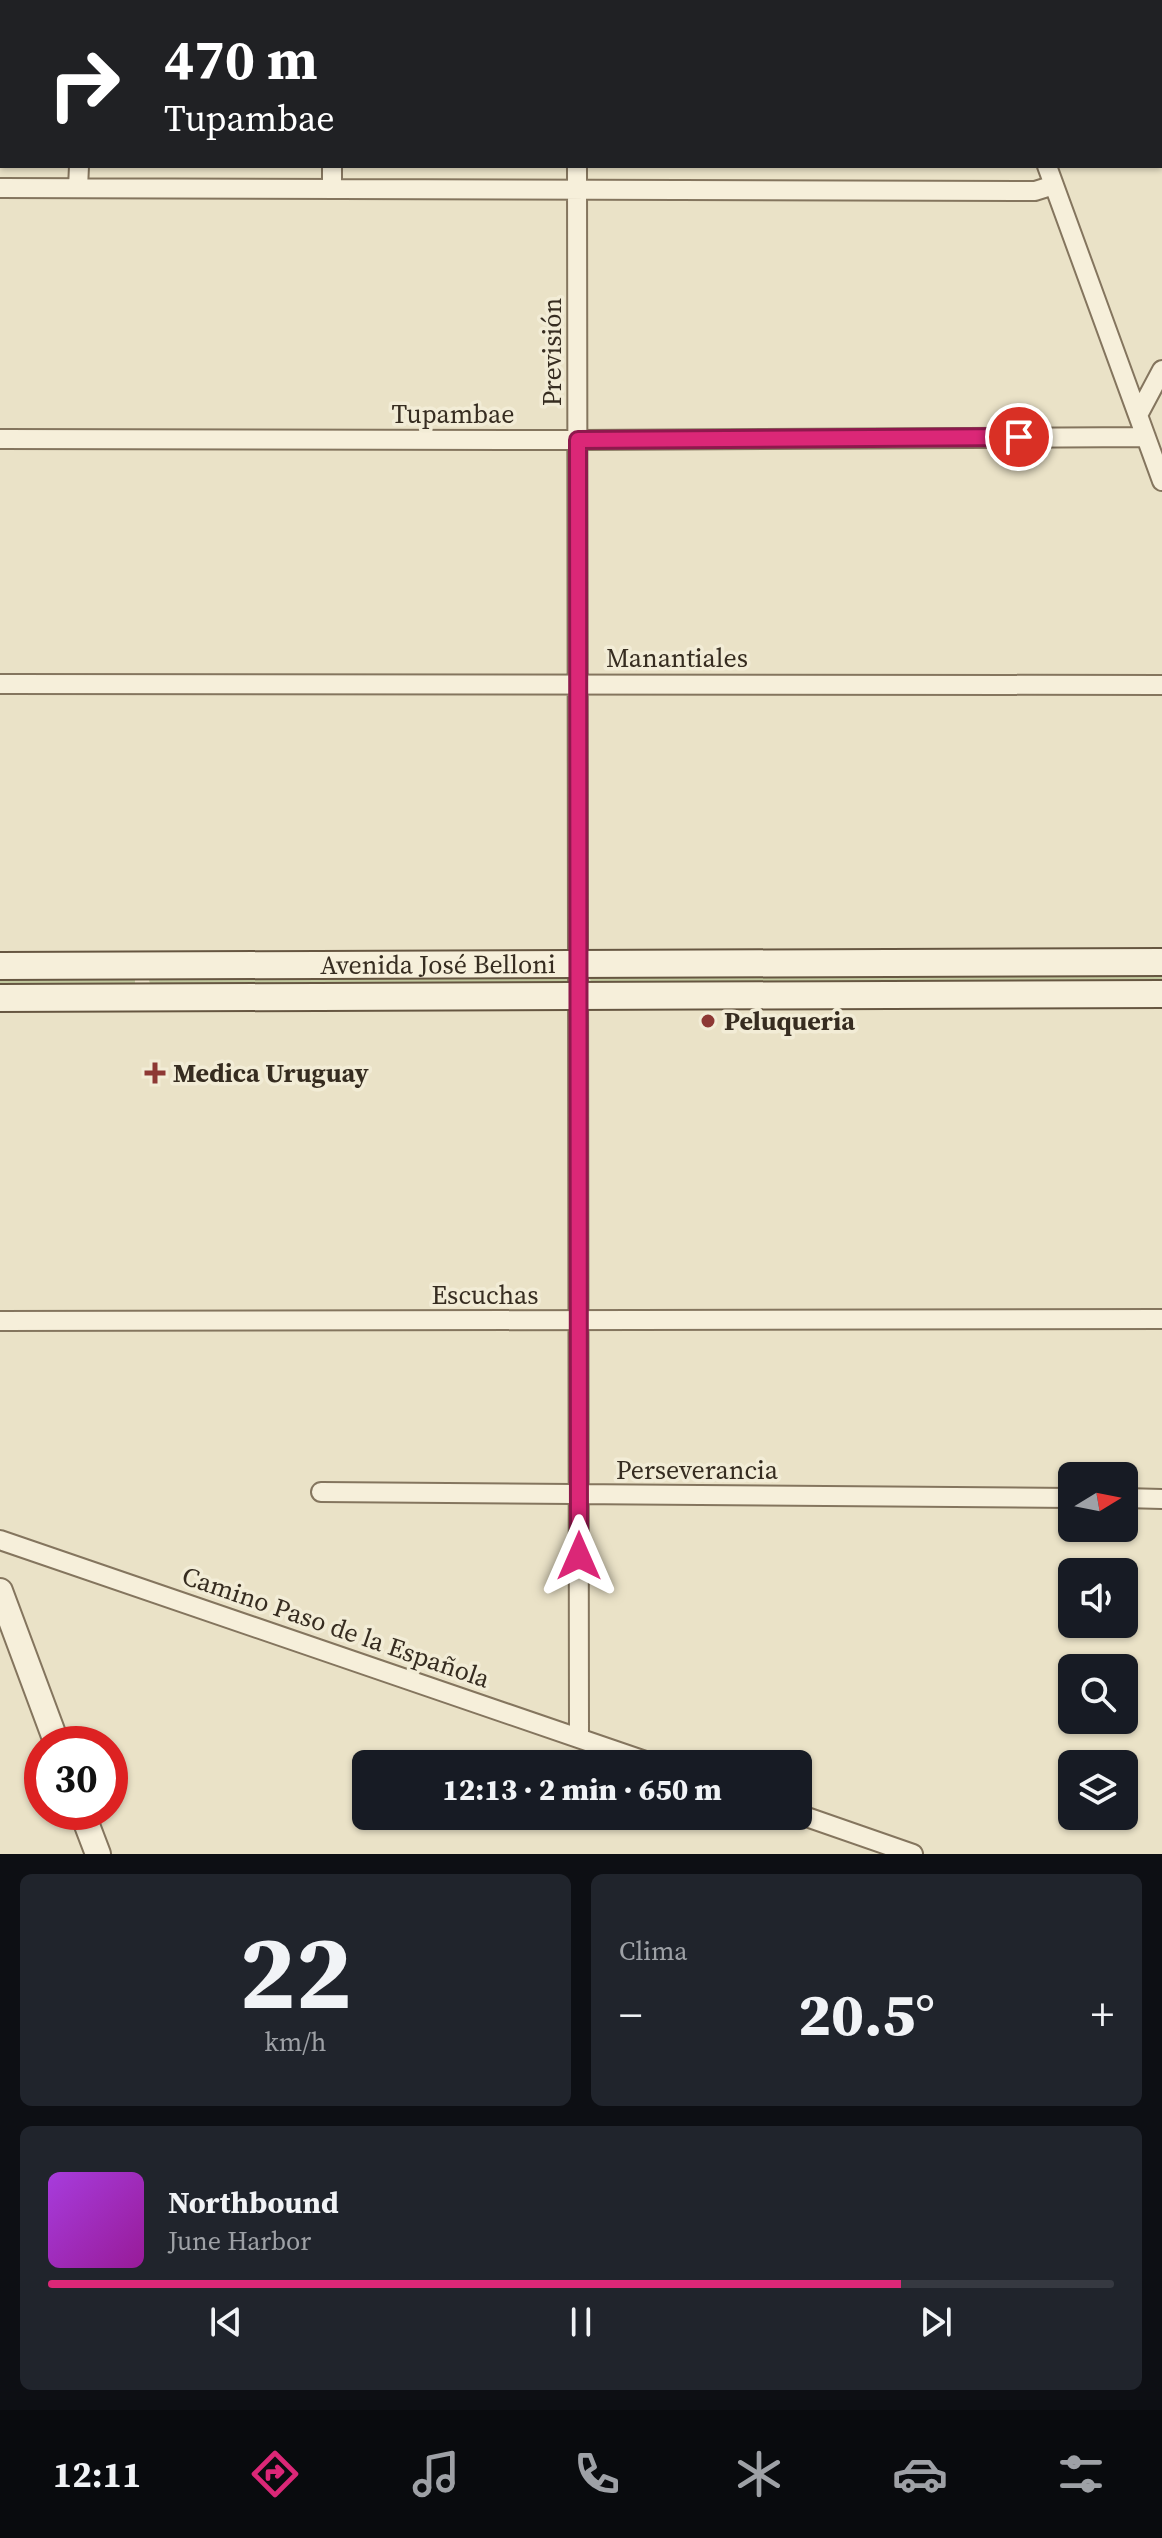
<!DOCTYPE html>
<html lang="es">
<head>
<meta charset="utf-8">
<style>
  body { margin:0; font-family:"Source Serif 4",serif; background:#20242c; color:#f1f3f6; height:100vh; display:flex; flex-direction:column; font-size:30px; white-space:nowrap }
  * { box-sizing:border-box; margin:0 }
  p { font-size:26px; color:#9ea1a6 }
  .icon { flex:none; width:44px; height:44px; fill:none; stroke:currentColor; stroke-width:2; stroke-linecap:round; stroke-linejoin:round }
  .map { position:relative; height:1854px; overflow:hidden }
  .details { display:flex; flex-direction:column; gap:20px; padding:20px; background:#0d0f14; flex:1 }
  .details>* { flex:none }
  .top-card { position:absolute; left:0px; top:0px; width:1162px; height:168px; box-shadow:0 2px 6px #0004; background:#202124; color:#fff; overflow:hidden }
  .needle { width:52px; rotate:80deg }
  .tools { position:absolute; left:1058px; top:1462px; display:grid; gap:16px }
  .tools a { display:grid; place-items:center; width:80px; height:80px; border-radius:12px; background:#171b24; box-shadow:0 2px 6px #0004; font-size:40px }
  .speed { position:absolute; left:24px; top:1726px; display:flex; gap:16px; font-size:40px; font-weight:700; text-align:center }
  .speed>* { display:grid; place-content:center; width:104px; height:104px; border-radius:50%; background:#171b24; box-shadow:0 2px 6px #0004; line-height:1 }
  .speed .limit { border:12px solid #d22; background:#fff; color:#111 }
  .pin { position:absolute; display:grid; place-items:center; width:68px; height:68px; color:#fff; margin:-34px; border:4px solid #fff; border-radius:50%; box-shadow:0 2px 8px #0007 }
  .me { position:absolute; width:88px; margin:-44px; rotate:0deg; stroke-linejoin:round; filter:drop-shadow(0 0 6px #0008) }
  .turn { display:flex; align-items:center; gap:28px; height:168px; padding:0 32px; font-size:36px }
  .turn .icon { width:104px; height:104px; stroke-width:2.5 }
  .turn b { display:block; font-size:56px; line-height:68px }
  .big { font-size:60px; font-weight:800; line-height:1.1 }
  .details .widget { flex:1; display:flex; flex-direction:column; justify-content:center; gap:12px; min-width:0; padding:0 28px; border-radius:12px; background:#20242c }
  .details .dial { align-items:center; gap:0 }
  .dial b { font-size:104px; line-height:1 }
  .song { display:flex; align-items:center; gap:24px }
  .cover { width:96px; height:96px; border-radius:12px; background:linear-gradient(135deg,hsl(280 70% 55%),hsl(300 70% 35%)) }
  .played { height:8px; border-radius:4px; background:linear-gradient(90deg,#db2777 80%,#363941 80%) }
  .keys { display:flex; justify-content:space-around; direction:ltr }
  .heat { display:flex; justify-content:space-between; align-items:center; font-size:44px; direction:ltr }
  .details .tiles { flex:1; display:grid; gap:20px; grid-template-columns:1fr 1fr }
  .widget:last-child { grid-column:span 2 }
  .trip { position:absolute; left:352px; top:1750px; width:460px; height:80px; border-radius:12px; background:#171b24; box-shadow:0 2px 6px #0004; font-weight:800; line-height:80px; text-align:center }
  .tab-bar { display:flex; height:128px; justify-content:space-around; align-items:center; background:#090b0e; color:#9ea1a6 }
  .tab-bar .icon { width:56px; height:56px }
  .tab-bar .active { color:#db2777 }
  .tab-bar b { font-size:36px; color:#f1f3f6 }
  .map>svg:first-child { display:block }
</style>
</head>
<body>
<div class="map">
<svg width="1162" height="1854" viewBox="0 0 1162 1854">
  <rect width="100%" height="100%" fill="#eae2c7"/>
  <path fill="#c0c79c" d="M 1162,967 L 1162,984 L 592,985 L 589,976 Z
    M 570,969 L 575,984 L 151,987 L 149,980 L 151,975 Z
    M 0,971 L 135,978 L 135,984 L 132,989 L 0,991 Z"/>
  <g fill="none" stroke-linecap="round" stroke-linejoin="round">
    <g stroke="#84755e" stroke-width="22">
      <path id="minor" d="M 577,0 L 577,2
        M 987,0 L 988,2
        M 1078,0 L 1080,2
        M 82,2 L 82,0
        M 334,2 L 334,0
        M 1160,87 L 1162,90
        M 577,166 L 579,1738
        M 1047,166 L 1162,481
        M 0,188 L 1024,191 L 1035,191 L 1054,185
        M 78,188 L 79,166
        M 332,189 L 332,166
        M 1138,415 L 1162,370
        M 0,439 L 578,440 L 1146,437
        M 0,684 L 1162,685
        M 0,1321 L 1162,1319
        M 321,1492 L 1072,1498
        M 1124,1498 L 1162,1499
        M 0,1540 L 654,1764
        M 798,1814 L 913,1854"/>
    </g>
    <g stroke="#84755e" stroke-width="28">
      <path id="tertiary" d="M 0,1591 L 57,1744
        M 82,1812 L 98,1854"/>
    </g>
    <g stroke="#665641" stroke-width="30">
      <g id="secondary">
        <path id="s1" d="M 0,966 L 1162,962"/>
        <path d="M 0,998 L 1162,994"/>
      </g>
    </g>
    <use href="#minor" stroke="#f6efda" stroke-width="18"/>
    <use href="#tertiary" stroke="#f6efda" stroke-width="24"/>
    <use href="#secondary" stroke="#f6efda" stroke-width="26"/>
    <path stroke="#362c20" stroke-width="5" stroke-dasharray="14 14" stroke-linecap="butt" d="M 1143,0 L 1145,2
      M 1160,21 L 1162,24"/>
  </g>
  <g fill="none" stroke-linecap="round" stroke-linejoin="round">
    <g stroke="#8e194d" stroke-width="20">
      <path id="route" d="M 579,1556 L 578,440 L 1019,437"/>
    </g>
    <use href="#route" stroke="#db2777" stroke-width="14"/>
  </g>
  <g fill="#8d3834" stroke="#f2ecd6" stroke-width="3">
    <circle cx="708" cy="1021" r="8"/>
    <path d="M151 1061h8v8h8v8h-8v8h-8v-8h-8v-8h8z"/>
  </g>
  <g text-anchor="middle" stroke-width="7" stroke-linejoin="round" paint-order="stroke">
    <g font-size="26" fill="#362c20" stroke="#f2ecd6">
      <text transform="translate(552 352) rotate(-90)" y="9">Previsión</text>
      <text x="453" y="423">Tupambae</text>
      <text x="677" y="667">Manantiales</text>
      <text dy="9" stroke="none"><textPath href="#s1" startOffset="438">Avenida José Belloni</textPath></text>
      <text x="485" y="1304">Escuchas</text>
      <text x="697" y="1479">Perseverancia</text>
      <text transform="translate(336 1627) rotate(19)" y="9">Camino Paso de la Española</text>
    </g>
    <g font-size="26" font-weight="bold" fill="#362c20" stroke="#f2ecd6" text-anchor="start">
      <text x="724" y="1030">Peluqueria</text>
      <text x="173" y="1082">Medica Uruguay</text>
    </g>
  </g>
</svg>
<div class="tools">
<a><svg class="needle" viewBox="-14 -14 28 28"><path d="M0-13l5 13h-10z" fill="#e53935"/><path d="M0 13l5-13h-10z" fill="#9ea1a6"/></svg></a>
<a><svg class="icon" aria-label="sound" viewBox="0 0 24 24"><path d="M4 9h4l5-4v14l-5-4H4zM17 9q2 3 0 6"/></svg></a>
<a><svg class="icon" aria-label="search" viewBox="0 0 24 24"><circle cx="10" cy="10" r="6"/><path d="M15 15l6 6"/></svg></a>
<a><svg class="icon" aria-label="layers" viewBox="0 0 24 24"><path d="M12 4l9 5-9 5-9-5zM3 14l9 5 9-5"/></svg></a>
</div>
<div class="speed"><div class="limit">30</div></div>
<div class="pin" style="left:1019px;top:437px;background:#d93025"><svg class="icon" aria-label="arrive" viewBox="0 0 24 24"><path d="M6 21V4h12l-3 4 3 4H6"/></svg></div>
<svg class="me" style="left:579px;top:1556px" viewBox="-20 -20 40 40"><path d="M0-17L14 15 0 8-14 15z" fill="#db2777" stroke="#fff" stroke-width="4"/></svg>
<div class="trip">12:13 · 2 min · 650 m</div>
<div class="top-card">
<div class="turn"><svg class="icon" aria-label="right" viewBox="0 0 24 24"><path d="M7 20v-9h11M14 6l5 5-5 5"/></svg><div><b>470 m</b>Tupambae</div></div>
</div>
</div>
<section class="details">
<div class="tiles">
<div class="widget dial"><b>22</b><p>km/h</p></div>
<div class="widget"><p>Clima</p>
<div class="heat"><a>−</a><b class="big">20.5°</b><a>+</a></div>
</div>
<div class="widget">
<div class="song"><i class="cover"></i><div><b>Northbound</b><p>June Harbor</p></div></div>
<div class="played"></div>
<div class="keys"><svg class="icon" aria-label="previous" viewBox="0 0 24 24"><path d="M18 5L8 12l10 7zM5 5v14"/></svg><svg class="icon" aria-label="pause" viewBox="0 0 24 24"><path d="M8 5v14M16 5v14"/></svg><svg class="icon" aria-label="next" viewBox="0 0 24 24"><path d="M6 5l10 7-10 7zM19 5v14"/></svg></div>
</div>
</div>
</section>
<nav class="tab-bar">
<b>12:11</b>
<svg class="icon active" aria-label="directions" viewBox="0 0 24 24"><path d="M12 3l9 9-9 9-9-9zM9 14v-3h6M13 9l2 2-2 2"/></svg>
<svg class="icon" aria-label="music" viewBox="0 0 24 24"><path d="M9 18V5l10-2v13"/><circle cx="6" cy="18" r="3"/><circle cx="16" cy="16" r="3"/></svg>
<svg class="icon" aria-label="phone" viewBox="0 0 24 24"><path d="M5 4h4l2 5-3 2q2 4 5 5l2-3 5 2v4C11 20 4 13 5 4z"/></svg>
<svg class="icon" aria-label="climate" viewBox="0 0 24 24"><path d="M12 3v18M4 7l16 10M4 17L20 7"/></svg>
<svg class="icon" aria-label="car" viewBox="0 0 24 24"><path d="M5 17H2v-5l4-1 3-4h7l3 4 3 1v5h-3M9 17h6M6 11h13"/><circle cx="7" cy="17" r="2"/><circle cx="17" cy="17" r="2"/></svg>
<svg class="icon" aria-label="filters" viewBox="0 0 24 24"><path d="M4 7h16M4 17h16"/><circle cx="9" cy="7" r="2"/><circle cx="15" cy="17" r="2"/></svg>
</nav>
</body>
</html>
